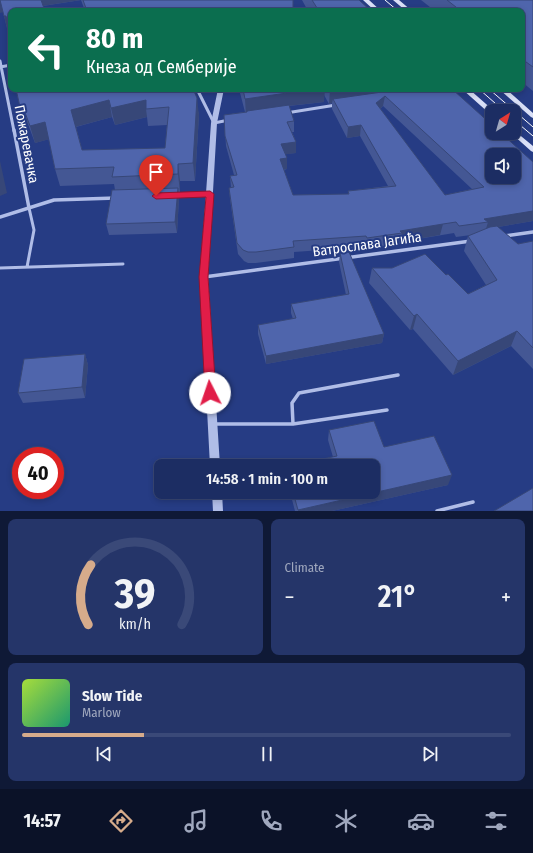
<!DOCTYPE html>
<html lang="en">
<head>
<meta charset="utf-8">
<style>
  body { margin:0; font-family:"Fira Sans Condensed",sans-serif; background:#253569; color:#f1f3f6; height:100vh; display:flex; flex-direction:column; font-size:15px; white-space:nowrap }
  * { box-sizing:border-box; margin:0 }
  p { font-size:13px; color:#a0a8be }
  .icon { flex:none; width:22px; height:22px; fill:none; stroke:currentColor; stroke-width:2; stroke-linecap:round; stroke-linejoin:round }
  .map { position:relative; height:511px; overflow:hidden }
  .drawer { display:flex; flex-direction:column; gap:8px; padding:8px; background:#0f1936; flex:1 }
  .drawer>* { flex:none }
  .guide { position:absolute; left:8px; top:8px; width:517px; height:84px; border-radius:8px; box-shadow:0 2px 6px #0003,0 0 0 1px #3a4978; background:#0b6e4f; color:#fff; overflow:hidden }
  .needle { width:26px; rotate:37deg }
  .fabs { position:absolute; left:485px; top:104px; display:grid; gap:8px }
  .fabs a { display:grid; place-items:center; width:36px; height:36px; border-radius:8px; background:#1c2d63; box-shadow:0 2px 6px #0003,0 0 0 1px #3a4978; font-size:20px }
  .speed { position:absolute; left:12px; top:447px; display:flex; gap:8px; font-size:20px; font-weight:700; text-align:center }
  .speed>* { display:grid; place-content:center; width:52px; height:52px; border-radius:50%; background:#1c2d63; box-shadow:0 2px 6px #0003,0 0 0 1px #3a4978; line-height:1 }
  .speed .limit { border:6px solid #d22; background:#fff; color:#111 }
  .pin { position:absolute; display:grid; place-items:center; width:34px; height:34px; color:#fff; margin:-41px -17px; border-radius:50% 50% 50% 0; rotate:-45deg; box-shadow:0 0 4px #0007 }
  .pin .icon { rotate:45deg }
  .me { position:absolute; width:44px; margin:-22px; rotate:356deg; stroke-linejoin:round; filter:drop-shadow(0 0 3px #0008) }
  .turn { display:flex; align-items:center; gap:14px; height:84px; padding:0 12px; font-size:18px }
  .turn .icon { width:52px; height:52px; stroke-width:2.5 }
  .turn b { display:block; font-size:28px; line-height:34px }
  .big { font-size:30px; font-weight:600; line-height:1.1 }
  .drawer .tile { flex:1; display:flex; flex-direction:column; justify-content:center; gap:6px; min-width:0; padding:0 14px; border-radius:8px; background:#253569 }
  .drawer .dial { align-items:center; gap:0 }
  .dial svg { height:104px; overflow:visible; fill:none; stroke:#3a4978; stroke-width:7; stroke-linecap:round; text-anchor:middle }
  .dial text { fill:#f1f3f6; stroke:none }
  .song { display:flex; align-items:center; gap:12px }
  .cover { width:48px; height:48px; border-radius:6px; background:linear-gradient(135deg,hsl(80 70% 55%),hsl(160 70% 35%)) }
  .played { height:4px; border-radius:2px; background:linear-gradient(90deg,#d6ab8b 25%,#3a4978 25%) }
  .keys { display:flex; justify-content:space-around; direction:ltr }
  .heat { display:flex; justify-content:space-between; align-items:center; font-size:22px; direction:ltr }
  .drawer .tiles { flex:1; display:grid; gap:8px; grid-template-columns:1fr 1fr }
  .tile:last-child { grid-column:span 2 }
  .trip { position:absolute; left:154px; top:459px; width:226px; height:40px; border-radius:8px; background:#1c2d63; box-shadow:0 2px 6px #0003,0 0 0 1px #3a4978; font-weight:600; line-height:40px; text-align:center }
  .tabs { display:flex; height:64px; justify-content:space-around; align-items:center; background:#0b1228; color:#a0a8be }
  .tabs .icon { width:28px; height:28px }
  .tabs .selected { color:#d6ab8b }
  .tabs b { font-size:18px; color:#f1f3f6 }
  .map>svg:first-child { display:block }
</style>
</head>
<body>
<div class="map">
<svg width="533" height="511" viewBox="0 0 533 511">
  <rect width="100%" height="100%" fill="#263c84"/>
  <g fill="none" stroke-linecap="round" stroke-linejoin="round">
    <path stroke="#b0bde7" stroke-width="3" d="M 27,267 L 34,230 L 29,208
      M 0,268 L 123,264"/>
    <path stroke="#b0bde7" stroke-width="3.5" d="M 214,424 L 293,424 L 387,410
      M 293,424 L 292,403 L 299,393 L 398,375
      M 437,511 L 473,502"/>
    <path stroke="#b0bde7" stroke-width="3" d="M 0,61 L 14,131
      M 0,67 L 11,65
      M 197,89 L 214,123 L 229,120
      M 286,113 L 336,105"/>
    <path stroke="#b0bde7" stroke-width="3.5" d="M 14,130 L 29,208
      M 175,195 L 210,194
      M 0,217 L 54,200 L 116,198
      M 504,236 L 533,232
      M 204,277 L 471,241"/>
    <path fill="#b0bde7" fill-rule="evenodd" d="M 218,89 L 224,89 L 217,123 L 208,277 L 220,466 L 210,466 L 200,277 L 211,123 Z
      M 212,492 L 222,492 L 223,511 L 213,511 Z"/>
    <path fill="#dae0f7" fill-rule="evenodd" d="M 363,0 L 369,0 L 381,11 L 375,11 Z
      M 393,0 L 399,0 L 412,11 L 406,11 Z
      M 462,89 L 469,89 L 494,111 L 492,111 L 492,115 L 490,114 Z
      M 499,89 L 506,89 L 533,113 L 533,118 L 531,117 Z
      M 514,131 L 516,132 L 533,146 L 533,152 L 531,151 L 512,134 L 511,133 L 514,133 Z"/>
    <path stroke="#fff" stroke-width="1" d="M 385,0 L 398,11
      M 479,89 L 504,111
      M 489,89 L 533,127
      M 514,120 L 533,136"/>
  </g>
  <path fill="#445794" fill-rule="evenodd" d="M 0,0 L 293,0 L 293,11 L 85,11 L 81,0 L 43,6 L 10,32 L 8,32 Z
    M 302,0 L 359,0 L 371,11 L 308,11 Z
    M 421,0 L 533,0 L 533,91 L 522,82 L 522,11 L 435,11 Z
    M 193,89 L 199,115 L 195,181 L 180,181 L 180,192 L 178,192 L 179,198 L 177,233 L 109,235 L 106,224 L 115,190 L 114,184 L 60,186 L 55,169 L 49,139 L 35,143 L 28,124 L 25,124 L 20,107 ZM 112,117 L 115,125 L 147,117 L 148,126 L 167,125 L 165,148 L 82,150 L 76,127 Z
    M 239,89 L 452,89 L 533,221 L 498,227 L 518,244 L 533,241 L 533,369 L 511,346 L 453,375 L 413,329 L 410,330 L 369,283 L 372,268 L 446,275 L 468,294 L 486,285 L 464,251 L 468,236 L 471,235 L 456,237 L 454,233 L 400,242 L 400,244 L 365,249 L 365,247 L 294,252 L 294,258 L 256,263 L 248,263 L 244,261 L 238,254 L 230,199 L 229,188 L 231,188 L 230,176 L 234,175 L 226,146 L 224,115 L 245,112 ZM 324,95 L 329,104 L 332,103 L 332,109 L 347,138 L 360,136 L 388,186 L 348,191 L 348,194 L 293,195 L 284,170 L 287,169 L 285,154 L 296,153 L 296,142 L 292,132 L 294,132 L 294,121 L 289,106 L 324,102 ZM 383,106 L 472,189 L 445,195 L 380,109 Z
    M 340,253 L 384,334 L 382,343 L 266,364 L 258,334 L 258,325 L 293,319 L 291,313 L 291,304 L 346,295 L 339,262 Z
    M 85,354 L 88,365 L 85,398 L 23,403 L 18,393 Z
    M 329,430 L 384,447 L 448,485 L 332,511 L 295,511 L 290,492 L 373,492 L 333,457 L 328,440 Z"/>
  <path fill="#374778" d="M 0,0 L 1,0 L 4,12 L 0,13 Z
    M 40,0 L 81,0 L 42,6 Z
    M 4,16 L 6,16 L 11,32 L 8,32 Z
    M 292,89 L 325,89 L 324,102 L 287,106 L 246,116 L 245,99 Z
    M 330,89 L 433,89 L 333,99 L 332,103 L 329,104 Z
    M 385,96 L 383,106 L 375,114 L 376,103 Z
    M 197,98 L 199,115 L 195,181 L 193,163 Z
    M 109,100 L 112,117 L 75,127 L 71,110 Z
    M 146,100 L 146,109 L 147,117 L 115,125 L 111,108 Z
    M 20,107 L 23,107 L 28,124 L 25,124 Z
    M 45,122 L 50,139 L 35,143 L 30,126 Z
    M 361,125 L 360,136 L 347,138 L 348,127 Z
    M 296,142 L 296,153 L 281,155 L 281,144 Z
    M 287,158 L 287,169 L 280,170 L 280,159 Z
    M 0,161 L 7,193 L 0,196 Z
    M 178,164 L 180,181 L 180,192 L 178,174 Z
    M 178,188 L 179,198 L 177,233 L 175,222 Z
    M 533,211 L 533,221 L 486,229 L 488,222 L 484,219 Z
    M 443,224 L 440,235 L 400,242 L 402,233 L 400,231 Z
    M 417,314 L 413,329 L 410,330 L 414,316 Z
    M 517,331 L 511,346 L 453,375 L 458,361 Z
    M 384,334 L 382,343 L 266,364 L 266,356 Z
    M 85,354 L 88,365 L 85,398 L 82,387 Z
    M 452,475 L 448,485 L 332,511 L 298,511 L 298,510 Z"/>
  <path fill="#4f65ac" stroke="#374778" fill-rule="evenodd" d="M 0,0 L 41,0 L 45,11 L 11,11 L 11,36 L 6,16 L 4,16 Z
    M 83,0 L 293,0 L 293,11 L 87,11 Z
    M 312,0 L 359,0 L 371,11 L 319,11 Z
    M 447,0 L 533,0 L 533,67 L 522,59 L 522,11 L 461,11 Z
    M 11,54 L 11,68 L 8,55 Z
    M 16,89 L 193,89 L 197,98 L 193,163 L 178,164 L 178,174 L 112,177 L 114,167 L 55,169 L 45,122 L 30,126 L 23,107 L 20,107 ZM 109,100 L 111,108 L 146,100 L 146,109 L 169,107 L 165,148 L 82,150 L 71,110 Z
    M 243,89 L 292,89 L 286,90 L 287,93 L 245,99 Z
    M 403,89 L 452,89 L 492,125 L 492,133 L 501,133 L 533,162 L 533,211 L 484,219 L 488,222 L 459,226 L 456,222 L 443,224 L 400,231 L 402,233 L 367,238 L 366,236 L 293,241 L 294,247 L 256,252 L 248,252 L 243,250 L 237,243 L 229,188 L 234,187 L 230,176 L 237,175 L 225,136 L 224,115 L 247,112 L 247,111 L 289,105 L 294,121 L 287,122 L 296,142 L 281,144 L 287,158 L 280,159 L 293,195 L 349,194 L 348,191 L 396,186 L 361,125 L 348,127 L 333,99 ZM 385,96 L 484,187 L 445,195 L 376,103 ZM 492,155 L 514,155 L 514,177 L 492,177 Z
    M 178,188 L 175,222 L 106,224 L 112,190 Z
    M 497,226 L 518,244 L 533,241 L 533,348 L 517,331 L 458,361 L 417,314 L 414,316 L 372,268 L 392,268 L 425,254 L 446,275 L 448,274 L 468,294 L 497,280 L 468,236 L 490,227 Z
    M 349,252 L 384,334 L 266,356 L 258,325 L 296,318 L 291,304 L 349,294 L 340,253 Z
    M 85,354 L 82,387 L 18,393 L 24,359 Z
    M 374,421 L 384,447 L 434,436 L 452,475 L 298,510 L 293,492 L 373,492 L 373,466 L 289,466 L 337,456 L 329,430 Z
    M 533,488 L 533,511 L 494,511 Z"/>
  <path fill="#e11d48" stroke="#92132f" d="M 210,191 L 214,194 L 208,277 L 216,393 L 214,396 L 210,398 L 207,396 L 205,393 L 199,277 L 206,197 L 156,199 L 152,196 L 156,193 Z"/>
  <g text-anchor="middle" stroke-width="4" stroke-linejoin="round" paint-order="stroke">
    <g font-size="14" fill="#fff" stroke="#263c84">
      <text transform="translate(27 144) rotate(79)" y="5">Пожаревачка</text>
      <text transform="translate(367 244) rotate(-8)" y="5">Ватрослава Јагића</text>
    </g>
  </g>
</svg>
<div class="fabs">
<a><svg class="needle" viewBox="-14 -14 28 28"><path d="M0-13l5 13h-10z" fill="#e53935"/><path d="M0 13l5-13h-10z" fill="#a0a8be"/></svg></a>
<a><svg class="icon" aria-label="sound" viewBox="0 0 24 24"><path d="M4 9h4l5-4v14l-5-4H4zM17 9q2 3 0 6"/></svg></a>
</div>
<div class="speed"><div class="limit">40</div></div>
<div class="pin" style="left:156px;top:196px;background:#d93025"><svg class="icon" aria-label="arrive" viewBox="0 0 24 24"><path d="M6 21V4h12l-3 4 3 4H6"/></svg></div>
<svg class="me" style="left:210px;top:393px" viewBox="-20 -20 40 40"><circle r="19" fill="#fff"/><path d="M0-13L10 11 0 6-10 11z" fill="#e11d48"/></svg>
<div class="trip">14:58 · 1 min · 100 m</div>
<div class="guide">
<div class="turn"><svg class="icon" aria-label="left" viewBox="0 0 24 24"><path d="M17 20v-9H6M10 6l-5 5 5 5"/></svg><div><b>80 m</b>Кнеза од Семберије</div></div>
</div>
</div>
<section class="drawer">
<div class="tiles">
<div class="tile dial"><svg viewBox="0 0 100 80">
<path d="M14 69A42 42 0 1 1 86 69"/>
<path d="M14 69A42 42 0 0 1 16 23" stroke="#d6ab8b"/>
<text x="50" y="56" font-size="32" font-weight="700">39</text>
<text x="50" y="72" font-size="11">km/h</text>
</svg></div>
<div class="tile"><p>Climate</p>
<div class="heat"><a>−</a><b class="big">21°</b><a>+</a></div>
</div>
<div class="tile">
<div class="song"><i class="cover"></i><div><b>Slow Tide</b><p>Marlow</p></div></div>
<div class="played"></div>
<div class="keys"><svg class="icon" aria-label="previous" viewBox="0 0 24 24"><path d="M18 5L8 12l10 7zM5 5v14"/></svg><svg class="icon" aria-label="pause" viewBox="0 0 24 24"><path d="M8 5v14M16 5v14"/></svg><svg class="icon" aria-label="next" viewBox="0 0 24 24"><path d="M6 5l10 7-10 7zM19 5v14"/></svg></div>
</div>
</div>
</section>
<nav class="tabs">
<b>14:57</b>
<svg class="icon selected" aria-label="directions" viewBox="0 0 24 24"><path d="M12 3l9 9-9 9-9-9zM9 14v-3h6M13 9l2 2-2 2"/></svg>
<svg class="icon" aria-label="music" viewBox="0 0 24 24"><path d="M9 18V5l10-2v13"/><circle cx="6" cy="18" r="3"/><circle cx="16" cy="16" r="3"/></svg>
<svg class="icon" aria-label="phone" viewBox="0 0 24 24"><path d="M5 4h4l2 5-3 2q2 4 5 5l2-3 5 2v4C11 20 4 13 5 4z"/></svg>
<svg class="icon" aria-label="climate" viewBox="0 0 24 24"><path d="M12 3v18M4 7l16 10M4 17L20 7"/></svg>
<svg class="icon" aria-label="car" viewBox="0 0 24 24"><path d="M5 17H2v-5l4-1 3-4h7l3 4 3 1v5h-3M9 17h6M6 11h13"/><circle cx="7" cy="17" r="2"/><circle cx="17" cy="17" r="2"/></svg>
<svg class="icon" aria-label="filters" viewBox="0 0 24 24"><path d="M4 7h16M4 17h16"/><circle cx="9" cy="7" r="2"/><circle cx="15" cy="17" r="2"/></svg>
</nav>
</body>
</html>
